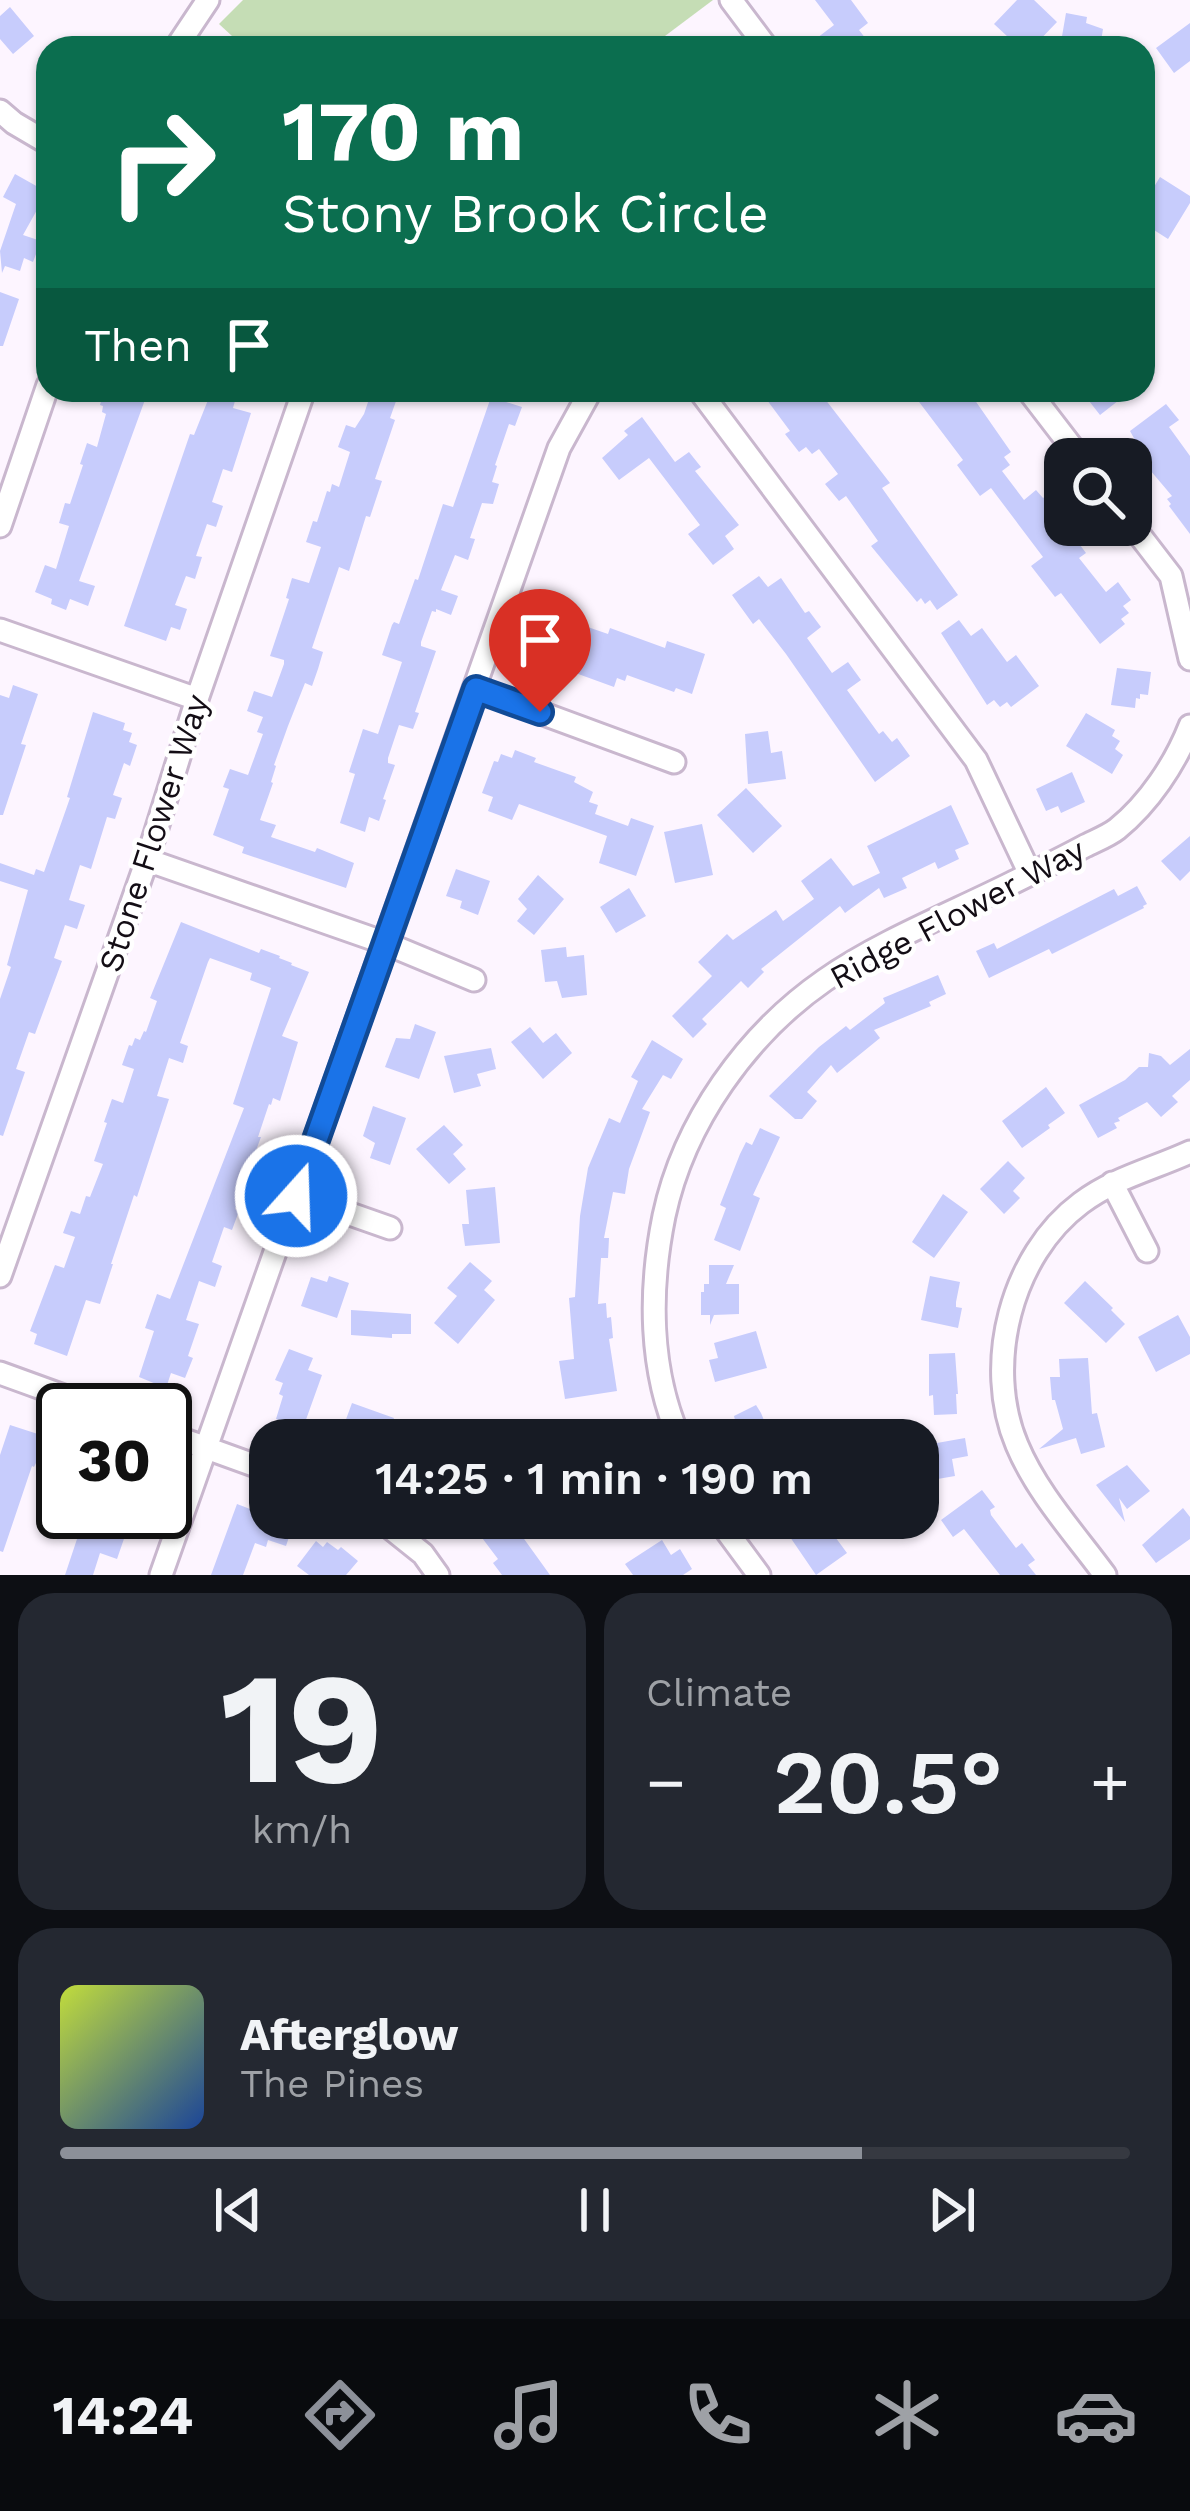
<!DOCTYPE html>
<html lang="en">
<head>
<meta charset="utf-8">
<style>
  body { margin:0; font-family:"Work Sans",sans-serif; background:#242831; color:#f1f3f6; height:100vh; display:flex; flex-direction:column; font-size:45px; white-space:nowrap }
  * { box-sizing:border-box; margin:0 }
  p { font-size:39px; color:#9ea1a6 }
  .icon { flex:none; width:66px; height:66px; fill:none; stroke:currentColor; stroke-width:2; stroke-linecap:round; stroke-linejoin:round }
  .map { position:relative; height:1575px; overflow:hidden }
  .drawer { display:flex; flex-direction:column; gap:18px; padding:18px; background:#0d0f14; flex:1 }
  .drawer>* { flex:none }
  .banner { position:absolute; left:36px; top:36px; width:1119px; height:366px; border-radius:36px; box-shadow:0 3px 9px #0004; background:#0b6e4f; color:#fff; overflow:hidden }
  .fabs { position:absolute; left:1044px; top:438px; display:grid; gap:24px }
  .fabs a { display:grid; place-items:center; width:108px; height:108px; border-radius:24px; background:#171b24; box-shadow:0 3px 9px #0004; font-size:60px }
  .speed { position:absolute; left:36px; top:1383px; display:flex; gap:24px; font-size:60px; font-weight:700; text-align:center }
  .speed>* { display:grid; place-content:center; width:156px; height:156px; border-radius:50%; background:#171b24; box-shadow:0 3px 9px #0004; line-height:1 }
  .speed .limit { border:6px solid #111; border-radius:18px; background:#fff; color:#111 }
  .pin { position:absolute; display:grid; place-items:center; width:102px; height:102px; color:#fff; margin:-123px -51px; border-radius:50% 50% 50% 0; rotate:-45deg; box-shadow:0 0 12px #0007 }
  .pin .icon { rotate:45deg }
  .me { position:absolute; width:132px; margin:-66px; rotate:20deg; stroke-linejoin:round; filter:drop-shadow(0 0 9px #0008) }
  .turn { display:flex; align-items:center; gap:42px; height:252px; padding:0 48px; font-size:54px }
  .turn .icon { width:156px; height:156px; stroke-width:2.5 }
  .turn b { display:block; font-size:84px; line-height:102px }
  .then { display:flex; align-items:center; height:114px; padding:0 48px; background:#0003; gap:24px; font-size:45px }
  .big { font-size:90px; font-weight:600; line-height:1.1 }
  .drawer .widget { flex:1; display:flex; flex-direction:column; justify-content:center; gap:18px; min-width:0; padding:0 42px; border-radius:36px; background:#242831 }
  .drawer .dial { align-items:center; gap:0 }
  .dial b { font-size:156px; line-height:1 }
  .song { display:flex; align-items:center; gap:36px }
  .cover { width:144px; height:144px; border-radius:18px; background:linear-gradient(135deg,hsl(70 70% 55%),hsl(220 70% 35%)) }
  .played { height:12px; border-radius:6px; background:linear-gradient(90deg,#8c9099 75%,#363941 75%) }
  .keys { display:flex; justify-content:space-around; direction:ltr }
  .heat { display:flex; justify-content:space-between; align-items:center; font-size:66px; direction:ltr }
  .drawer .tiles { flex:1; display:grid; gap:18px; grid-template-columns:1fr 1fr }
  .widget:last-child { grid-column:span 2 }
  .trip { position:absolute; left:249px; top:1419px; width:690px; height:120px; border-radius:36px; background:#171b24; box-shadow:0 3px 9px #0004; font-weight:600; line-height:120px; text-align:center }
  .dock { display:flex; height:192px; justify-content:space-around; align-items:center; background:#090b0e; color:#9ea1a6 }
  .dock .icon { width:84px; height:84px }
  .dock .active { color:#8c9099 }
  .dock b { font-size:54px; color:#f1f3f6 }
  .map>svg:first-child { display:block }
</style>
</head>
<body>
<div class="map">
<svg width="1190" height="1575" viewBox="0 0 1190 1575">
  <rect width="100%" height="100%" fill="#fdf5ff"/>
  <path fill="#c5ddb5" d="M 243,0 L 713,0 L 649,48 L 245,48 L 219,24 Z"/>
  <path fill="#c7ccfc" d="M 815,0 L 851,0 L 868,23 L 859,30 L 873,48 L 825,48 L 817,38 L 834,25 Z
    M 1017,0 L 1034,0 L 1057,22 L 1032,48 L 1020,48 L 994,24 Z
    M 10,7 L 34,36 L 13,54 L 0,39 L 0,16 Z
    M 1066,13 L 1087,17 L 1086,23 L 1103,29 L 1100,48 L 1060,48 Z
    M 1190,23 L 1190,61 L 1174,73 L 1156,48 Z
    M 15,174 L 47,192 L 23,235 L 41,241 L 33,262 L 24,258 L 20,271 L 5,266 L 2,273 L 0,251 L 16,204 L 3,197 Z
    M 1160,177 L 1190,196 L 1190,203 L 1168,239 L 1143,223 L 1143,205 Z
    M 0,292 L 19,299 L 3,346 L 0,346 Z
    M 104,390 L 125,390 L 146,397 L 79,581 L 95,586 L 88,606 L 70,599 L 66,610 L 51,604 L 52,599 L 35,592 L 45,565 L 56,569 L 69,526 L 59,523 L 65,503 L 70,504 L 83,465 L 80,464 L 87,443 L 97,447 L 106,414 L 102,412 L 103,406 L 100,405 Z
    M 212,390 L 238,390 L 233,408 L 251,413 L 232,472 L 223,469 L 212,502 L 223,506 L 216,527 L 207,524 L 196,556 L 202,557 L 195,579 L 186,576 L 175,605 L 187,609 L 180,630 L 171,627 L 166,641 L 124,626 L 190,434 L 194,435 Z
    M 372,390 L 400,390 L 390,418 L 395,420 L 375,479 L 382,481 L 370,517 L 366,516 L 349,571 L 339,567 L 312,648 L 323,652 L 318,669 L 312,686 L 305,683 L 288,726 L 274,765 L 276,766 L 271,782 L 273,783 L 260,820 L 276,825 L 271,837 L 315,852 L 317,848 L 354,863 L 346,888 L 242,853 L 244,847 L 213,835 L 229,789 L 223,787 L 230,769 L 248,775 L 263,734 L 257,732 L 263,717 L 247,711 L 254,691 L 272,697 L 284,664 L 284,660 L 270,656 L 289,599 L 286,598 L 292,578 L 309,583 L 321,547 L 306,542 L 313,521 L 317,522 L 327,491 L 330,492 L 332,484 L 339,487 L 350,452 L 338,447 L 346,425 L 355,428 L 364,414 Z
    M 773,390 L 818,390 L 890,483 L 882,488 L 958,595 L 937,610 L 930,600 L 925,604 L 921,598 L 917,602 L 871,546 L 878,541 L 846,496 L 839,501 L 825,484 L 838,474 L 819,449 L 812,454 L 806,447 L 799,452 L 785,434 L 790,431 L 764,396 Z
    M 910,390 L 962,390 L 969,399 L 972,396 L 1011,452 L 1004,457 L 1010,465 L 1002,471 L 1024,500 L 1036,490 L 1043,498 L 1050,493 L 1065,512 L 1065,525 L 1086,553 L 1079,558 L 1106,592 L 1118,582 L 1131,600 L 1123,606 L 1129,613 L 1121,619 L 1125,624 L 1100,644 L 1061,593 L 1055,597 L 1031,566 L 1043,557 L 991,488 L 980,496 L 957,465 L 963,460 Z
    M 1095,390 L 1132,390 L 1100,415 L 1086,397 Z
    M 491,397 L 522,407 L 515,426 L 509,424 L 495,465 L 497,466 L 492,482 L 499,484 L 493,504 L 482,503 L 470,538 L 475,539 L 468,560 L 455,555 L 441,590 L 458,596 L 451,615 L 436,609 L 436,612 L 432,611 L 421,642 L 421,646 L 436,651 L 415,712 L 419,713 L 413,729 L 399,725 L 388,758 L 388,763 L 395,765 L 383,799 L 386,800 L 379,821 L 369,817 L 365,832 L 340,823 L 355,774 L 349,772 L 363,729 L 378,734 L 402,662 L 382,655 L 392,625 L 394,622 L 399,624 L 415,579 L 418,580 L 443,504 L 453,507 Z
    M 1166,404 L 1179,420 L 1169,427 L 1190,456 L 1190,534 L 1169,506 L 1171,504 L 1167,499 L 1172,496 L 1128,444 L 1135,440 L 1130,431 Z
    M 642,417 L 675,462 L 689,452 L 701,467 L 695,471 L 739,525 L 725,536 L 734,549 L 713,565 L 688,534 L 700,525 L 649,458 L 619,480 L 602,458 L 628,435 L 624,431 Z
    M 759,576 L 768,587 L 781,578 L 805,613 L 809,611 L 821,627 L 807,638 L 832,673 L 848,662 L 861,680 L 847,690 L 879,734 L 883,731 L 892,742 L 897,738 L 910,756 L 875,782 L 786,654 L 759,619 L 753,624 L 732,595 Z
    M 550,614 L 608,634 L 610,628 L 665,648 L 667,641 L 705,654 L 692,694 L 676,688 L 674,692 L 627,675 L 625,681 L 617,678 L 614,687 L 570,671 L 568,676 L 548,669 L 551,660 L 542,656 L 545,648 L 539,646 Z
    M 959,620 L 971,636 L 982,628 L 1007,662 L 1016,655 L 1039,686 L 1011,707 L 1007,702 L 1000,707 L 994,700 L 987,705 L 941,633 Z
    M 1117,668 L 1151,672 L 1148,695 L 1140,694 L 1140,699 L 1136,698 L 1135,708 L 1111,705 Z
    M 13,685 L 38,694 L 21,744 L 26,745 L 3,815 L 0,815 L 0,695 L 9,698 Z
    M 93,712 L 125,723 L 123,730 L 132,733 L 129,742 L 137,745 L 130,766 L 124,763 L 113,795 L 122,798 L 115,819 L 107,817 L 91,869 L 80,865 L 69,900 L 85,905 L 77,929 L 65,925 L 54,958 L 62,961 L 35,1034 L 29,1032 L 16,1069 L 25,1072 L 3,1136 L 0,1135 L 0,999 L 11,967 L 7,965 L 28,890 L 0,881 L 0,863 L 34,875 L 36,869 L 44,872 L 70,798 L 67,797 Z
    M 1086,713 L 1115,730 L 1112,736 L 1120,741 L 1115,749 L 1123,755 L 1112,774 L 1066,746 Z
    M 768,731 L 771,753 L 782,751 L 786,779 L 748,784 L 745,734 Z
    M 515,750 L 536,758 L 534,762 L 576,777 L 574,782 L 593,792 L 589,802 L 598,805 L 595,814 L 628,826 L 631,818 L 654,826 L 636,876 L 599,863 L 607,836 L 519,804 L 512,820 L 488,811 L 493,797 L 482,793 L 494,761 L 498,762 L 501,754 L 512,758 Z
    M 1072,772 L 1085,802 L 1061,813 L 1058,806 L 1046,811 L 1036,789 Z
    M 746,788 L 782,826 L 753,853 L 717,815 Z
    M 951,805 L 969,844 L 955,850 L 959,859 L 938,869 L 935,862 L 902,878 L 907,888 L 884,898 L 879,888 L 845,913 L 840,906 L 761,969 L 764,972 L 748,988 L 741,981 L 702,1019 L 707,1024 L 693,1038 L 672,1016 L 712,976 L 698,962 L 727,934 L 733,940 L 776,910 L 783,921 L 814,899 L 801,881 L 831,858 L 853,886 L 880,873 L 867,846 Z
    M 702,824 L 713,875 L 675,883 L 664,832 Z
    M 1190,836 L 1190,871 L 1180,881 L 1161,861 Z
    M 456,869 L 490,881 L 478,915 L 460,908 L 462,901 L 446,896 Z
    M 538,875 L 564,899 L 534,935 L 517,921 L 527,909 L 518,899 Z
    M 1137,886 L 1147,904 L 1143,906 L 1144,908 L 1052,954 L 1049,949 L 989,978 L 976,951 L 994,943 L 997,949 L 1114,889 L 1118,896 Z
    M 629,888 L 646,916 L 616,933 L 600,907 Z
    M 181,922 L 259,953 L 261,949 L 280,956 L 279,958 L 292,963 L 291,965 L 309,972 L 282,1036 L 298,1042 L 280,1101 L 273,1098 L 271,1105 L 269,1104 L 258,1137 L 261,1137 L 255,1153 L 264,1156 L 257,1176 L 249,1173 L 248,1175 L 235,1209 L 239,1211 L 232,1230 L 224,1227 L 212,1262 L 222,1266 L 215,1287 L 199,1281 L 186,1320 L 199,1324 L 188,1356 L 193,1358 L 185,1378 L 171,1373 L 167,1385 L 162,1383 L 161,1386 L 139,1377 L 154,1331 L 145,1328 L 157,1294 L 170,1299 L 244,1108 L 233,1104 L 271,988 L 250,980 L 252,973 L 210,958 L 208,962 L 180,1043 L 188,1046 L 183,1063 L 169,1058 L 157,1096 L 169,1099 L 137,1197 L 134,1195 L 111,1264 L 113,1264 L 100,1304 L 86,1300 L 67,1356 L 34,1344 L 37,1334 L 30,1331 L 55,1265 L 64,1268 L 75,1237 L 63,1233 L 71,1211 L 80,1214 L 86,1196 L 90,1197 L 103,1164 L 94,1161 L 107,1123 L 104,1122 L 112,1099 L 123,1103 L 134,1069 L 122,1065 L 129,1045 L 132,1046 L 135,1038 L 140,1040 L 144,1031 L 146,1032 L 157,1001 L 150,998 Z
    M 566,947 L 567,957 L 584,955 L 587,995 L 562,998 L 557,981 L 545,982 L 541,950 Z
    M 938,975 L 946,994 L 929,1002 L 931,1006 L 874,1030 L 880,1038 L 837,1073 L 831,1065 L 807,1092 L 817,1101 L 802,1119 L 795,1119 L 769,1096 L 819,1047 L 846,1026 L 850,1030 L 885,1003 L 883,998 Z
    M 415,1024 L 436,1032 L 419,1079 L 385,1067 L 396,1038 L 410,1039 Z
    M 530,1027 L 543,1043 L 556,1033 L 572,1053 L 543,1079 L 511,1042 Z
    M 652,1040 L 683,1059 L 671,1079 L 663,1075 L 642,1109 L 650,1112 L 629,1169 L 625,1194 L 613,1192 L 604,1238 L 609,1238 L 608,1258 L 601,1258 L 598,1304 L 606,1303 L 607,1318 L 611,1317 L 613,1338 L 609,1339 L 617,1391 L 565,1399 L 559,1361 L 574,1359 L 569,1298 L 575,1297 L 580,1216 L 588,1168 L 609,1118 L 620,1123 L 638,1081 L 631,1077 Z
    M 491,1048 L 496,1069 L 477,1074 L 481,1086 L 454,1093 L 444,1056 Z
    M 1190,1049 L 1190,1080 L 1172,1096 L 1178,1102 L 1161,1117 L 1147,1102 L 1118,1118 L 1120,1121 L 1114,1123 L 1117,1128 L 1098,1138 L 1079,1105 L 1125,1080 L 1139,1067 L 1148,1067 L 1149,1053 L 1161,1056 L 1170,1065 Z
    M 1046,1087 L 1065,1113 L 1048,1125 L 1050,1128 L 1022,1148 L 1002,1121 Z
    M 373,1106 L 406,1118 L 390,1165 L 370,1158 L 375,1143 L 363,1136 Z
    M 444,1125 L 463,1145 L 453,1154 L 466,1169 L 449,1184 L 416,1149 Z
    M 760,1128 L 780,1137 L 753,1195 L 760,1198 L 740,1251 L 714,1240 L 726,1208 L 720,1205 L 740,1154 L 746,1142 L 752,1145 Z
    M 1008,1161 L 1025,1178 L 1013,1191 L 1020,1198 L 1004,1214 L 980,1189 Z
    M 495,1187 L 500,1243 L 465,1246 L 462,1224 L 469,1224 L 466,1190 Z
    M 943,1194 L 968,1212 L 934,1258 L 912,1242 Z
    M 470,1262 L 492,1281 L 484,1290 L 495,1300 L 458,1344 L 434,1323 L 457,1296 L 447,1288 Z
    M 709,1265 L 734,1265 L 726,1284 L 739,1284 L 739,1314 L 714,1315 L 710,1325 L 710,1315 L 701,1315 L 701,1292 L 704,1292 L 704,1284 L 709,1284 Z
    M 329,1276 L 349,1283 L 337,1318 L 301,1306 L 311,1277 L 327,1282 Z
    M 930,1276 L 960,1282 L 956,1302 L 956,1307 L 962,1308 L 958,1328 L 921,1320 Z
    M 1085,1281 L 1113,1308 L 1111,1310 L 1125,1324 L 1106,1343 L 1064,1303 Z
    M 351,1310 L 411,1314 L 411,1334 L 392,1334 L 392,1338 L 351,1335 Z
    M 1178,1315 L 1190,1337 L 1190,1354 L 1156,1372 L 1138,1337 Z
    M 756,1331 L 767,1368 L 715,1382 L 709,1360 L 718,1358 L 714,1343 Z
    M 289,1349 L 313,1358 L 308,1370 L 322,1375 L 303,1428 L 276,1419 L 283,1396 L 279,1394 L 283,1383 L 275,1380 Z
    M 955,1353 L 958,1394 L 956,1394 L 957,1414 L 934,1415 L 933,1395 L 929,1396 L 929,1354 Z
    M 1088,1358 L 1092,1414 L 1097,1413 L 1105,1447 L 1081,1454 L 1076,1438 L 1039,1449 L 1063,1429 L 1055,1400 L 1052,1400 L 1050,1377 L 1060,1377 L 1059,1359 Z
    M 352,1403 L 394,1418 L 386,1440 L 348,1440 L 350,1436 L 341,1433 Z
    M 756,1405 L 761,1413 L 772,1440 L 740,1440 L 734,1416 Z
    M 10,1425 L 44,1436 L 42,1443 L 61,1450 L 54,1469 L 36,1463 L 34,1467 L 32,1466 L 3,1552 L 0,1551 L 0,1455 Z
    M 965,1438 L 968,1456 L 952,1459 L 955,1476 L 926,1481 L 920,1446 Z
    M 1127,1465 L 1150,1491 L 1127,1509 L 1119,1498 L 1125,1522 L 1096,1485 Z
    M 982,1490 L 995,1507 L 990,1510 L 991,1515 L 1016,1548 L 1022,1543 L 1035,1560 L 1028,1565 L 1036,1575 L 1000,1575 L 964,1529 L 953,1537 L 941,1520 Z
    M 237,1504 L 293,1525 L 286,1546 L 268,1540 L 266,1547 L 255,1543 L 243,1575 L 211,1575 Z
    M 1183,1508 L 1190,1517 L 1190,1539 L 1156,1563 L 1142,1545 Z
    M 86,1512 L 98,1512 L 120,1520 L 118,1530 L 126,1533 L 117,1559 L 100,1553 L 93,1575 L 65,1575 Z
    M 467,1518 L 509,1518 L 550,1575 L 502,1575 L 493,1563 L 498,1559 Z
    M 777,1518 L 803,1518 L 818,1538 L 830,1530 L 847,1553 L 816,1575 Z
    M 662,1540 L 671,1555 L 680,1549 L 692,1569 L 683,1575 L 633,1575 L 625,1564 Z
    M 316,1541 L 323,1547 L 327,1542 L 338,1550 L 341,1547 L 358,1561 L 346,1575 L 309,1575 L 297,1566 Z"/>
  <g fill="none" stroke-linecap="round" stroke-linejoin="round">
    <g stroke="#c9b7ce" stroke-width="27">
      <path id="minor" d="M 731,0 L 767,48
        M 176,48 L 208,0
        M 0,111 L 14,123 L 48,143
        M 699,390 L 976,760 L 1030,874
        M 1028,390 L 1081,459
        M 1131,524 L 1171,576 L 1190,659
        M 0,526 L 48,385
        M 0,630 L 197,699
        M 476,689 L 674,762
        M 147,860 L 385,943 L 474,980
        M 1112,1183 L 1147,1251
        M 296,1195 L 390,1228
        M 0,1276 L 147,860 L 197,699 L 304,390
        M 0,1373 L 102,1410
        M 165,1433 L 270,1471
        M 680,1440 C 649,1370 649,1290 664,1216 C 684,1122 747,1034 825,980 C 879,942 952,913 1012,883 C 1036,871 1061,859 1085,846 C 1095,841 1108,836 1117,829 C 1149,803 1175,764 1190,726
        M 378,1518 L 423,1554 L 438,1575
        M 717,1518 L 759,1575
        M 161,1575 L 559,448 L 591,390
        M 1105,1575 C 1075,1534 1037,1493 1017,1445 C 983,1365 1011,1255 1081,1203 C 1114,1178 1153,1169 1190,1152"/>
    </g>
    <use href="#minor" stroke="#fff" stroke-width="21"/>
  </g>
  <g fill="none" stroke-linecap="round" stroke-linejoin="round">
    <g stroke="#114b97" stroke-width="30">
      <path id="route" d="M 296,1196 L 476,689 L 540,712"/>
    </g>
    <use href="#route" stroke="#1a73e8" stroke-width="21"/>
  </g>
  <g text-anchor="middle" stroke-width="9" stroke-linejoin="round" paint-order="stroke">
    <g font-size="33" fill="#130d15" stroke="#fff">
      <text transform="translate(153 833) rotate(-72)" y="12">Stone Flower Way</text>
      <text transform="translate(957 913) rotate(-28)" y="12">Ridge Flower Way</text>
    </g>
  </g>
</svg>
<div class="fabs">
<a><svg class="icon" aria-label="search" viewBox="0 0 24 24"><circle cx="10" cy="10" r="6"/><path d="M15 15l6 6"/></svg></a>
</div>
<div class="speed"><div class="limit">30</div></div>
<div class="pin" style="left:540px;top:712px;background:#d93025"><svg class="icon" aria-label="arrive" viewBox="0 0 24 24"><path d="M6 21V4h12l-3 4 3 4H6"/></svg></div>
<svg class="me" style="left:296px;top:1196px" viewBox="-20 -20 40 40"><circle r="17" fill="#1a73e8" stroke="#fff" stroke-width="3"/><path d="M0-11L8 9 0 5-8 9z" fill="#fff"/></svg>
<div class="trip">14:25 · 1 min · 190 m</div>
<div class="banner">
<div class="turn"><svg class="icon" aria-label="right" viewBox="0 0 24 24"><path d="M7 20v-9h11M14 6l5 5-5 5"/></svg><div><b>170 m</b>Stony Brook Circle</div></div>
<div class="then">Then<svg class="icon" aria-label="arrive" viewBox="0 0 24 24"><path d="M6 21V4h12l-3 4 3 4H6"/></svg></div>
</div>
</div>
<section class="drawer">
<div class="tiles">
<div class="widget dial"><b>19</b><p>km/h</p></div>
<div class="widget"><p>Climate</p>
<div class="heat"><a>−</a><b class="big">20.5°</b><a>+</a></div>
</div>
<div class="widget">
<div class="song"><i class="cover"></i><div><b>Afterglow</b><p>The Pines</p></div></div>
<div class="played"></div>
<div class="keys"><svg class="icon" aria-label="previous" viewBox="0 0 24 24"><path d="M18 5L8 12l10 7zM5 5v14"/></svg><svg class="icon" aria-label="pause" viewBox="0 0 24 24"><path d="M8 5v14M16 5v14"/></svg><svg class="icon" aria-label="next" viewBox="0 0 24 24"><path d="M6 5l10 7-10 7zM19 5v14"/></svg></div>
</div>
</div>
</section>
<nav class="dock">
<b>14:24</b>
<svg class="icon active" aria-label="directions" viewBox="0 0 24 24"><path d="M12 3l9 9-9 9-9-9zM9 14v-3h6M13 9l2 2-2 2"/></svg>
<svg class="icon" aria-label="music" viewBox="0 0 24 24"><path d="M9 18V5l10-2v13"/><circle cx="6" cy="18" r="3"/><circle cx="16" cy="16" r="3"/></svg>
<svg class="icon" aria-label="phone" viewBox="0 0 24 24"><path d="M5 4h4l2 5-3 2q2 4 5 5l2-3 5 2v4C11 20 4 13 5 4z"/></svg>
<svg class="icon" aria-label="climate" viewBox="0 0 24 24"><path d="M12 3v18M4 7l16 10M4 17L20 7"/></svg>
<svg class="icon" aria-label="car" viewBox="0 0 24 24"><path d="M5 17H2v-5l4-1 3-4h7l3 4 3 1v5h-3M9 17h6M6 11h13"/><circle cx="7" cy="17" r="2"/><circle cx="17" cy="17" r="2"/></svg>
</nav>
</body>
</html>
